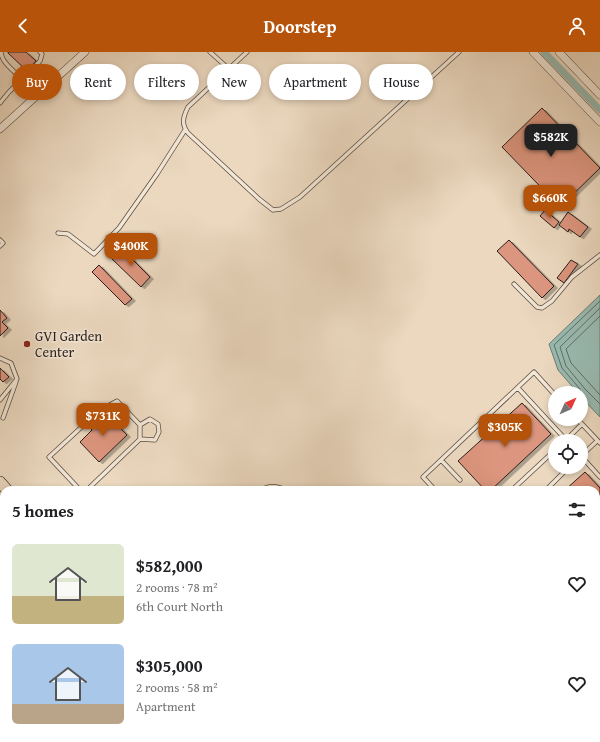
<!DOCTYPE html>
<html lang="en">
<head>
<meta charset="utf-8">
<style>
  :root { --surface:#fff; --page:#f2f2f2; --text:#202124; --muted:#757577; --accent:#b45309 }
  body { margin:0; font-family:"Gentium Book Plus",serif; background:var(--page); color:var(--text); height:100vh; display:flex; flex-direction:column; font-size:15px; white-space:nowrap }
  * { box-sizing:border-box; margin:0 }
  p { font-size:13px; color:var(--muted) }
  .icon { flex:none; width:22px; height:22px; fill:none; stroke:currentColor; stroke-width:2; stroke-linecap:round; stroke-linejoin:round }
  .map { position:relative; flex:1; overflow:hidden }
  .sheet { position:absolute; left:0px; top:434px; width:600px; height:256px; display:flex; flex-direction:column; background:var(--surface); border-radius:12px 12px 0 0; box-shadow:0 2px 6px #0003 }
  .sheet>* { flex:none }
  .hud { position:absolute; left:12px; top:12px; width:576px; height:36px; display:flex; gap:8px }
  .needle { width:26px; rotate:45deg }
  .controls { position:absolute; left:548px; top:334px; display:grid; gap:8px }
  .controls a { display:grid; place-items:center; width:40px; height:40px; border-radius:50%; background:var(--surface); box-shadow:0 2px 6px #0003; font-size:20px }
  .price { position:absolute; translate:-50% -34px; padding:0 9px; border-radius:8px; background:var(--accent); color:#fff; font-size:13px; line-height:26px; filter:drop-shadow(0 1px 2px #0008) }
  .price::after { content:''; position:absolute; left:50%; top:24px; width:12px; height:9px; margin-left:-6px; background:inherit; clip-path:polygon(0 0,100% 0,50% 100%) }
  .price.current { background:#222; color:#fff }
  ul { padding:0; list-style:none }
  li { display:flex; align-items:center; gap:12px; height:100px; padding:0 12px }
  li span { display:grid; place-items:center; flex:none; width:112px; height:80px; border-radius:6px; color:#555 }
  li>.icon { margin-inline-start:auto }
  span .icon { width:48px; height:48px; fill:#fffc; stroke-width:1 }
  li b { font-size:17px }
  h2 { display:flex; justify-content:space-between; align-items:center; height:48px; padding:0 12px; font-size:17px }
  .chip { padding:0 14px; border-radius:18px; background:var(--surface); box-shadow:0 2px 6px #0003; font-size:14px; line-height:36px }
  .chip.current { background:var(--accent); color:#fff }
  header { display:flex; justify-content:space-between; align-items:center; height:52px; padding:0 12px; background:var(--accent); color:#fff; font-size:18px; font-weight:800 }
  .map>svg:first-child { display:block }
  .water { fill:#98bab0; stroke:#6c7c74 }
  .lines { fill:none; stroke-linecap:round; stroke-linejoin:round }
  .shore { stroke:#616c65; stroke-width:1 }
  .canal { stroke:#98bab0; stroke-width:7 }
  .building { fill:#dc957e; stroke:#2a1e1a; filter:url(#shadow) }
  .service-casing { stroke:#5a4c43; stroke-width:5 }
  .minor-casing { stroke:#5a4c43; stroke-width:8 }
  .trunk-casing { stroke:#2a1e1a; stroke-width:12 }
  .service { stroke:#f2e6d5; stroke-width:3.5 }
  .minor { stroke:#f2e6d5; stroke-width:7 }
  .trunk { stroke:#ebd8bf; stroke-width:11 }
  .poi-dot { fill:#8f2418; stroke:#f2e6d5; stroke-width:1.5 }
  .labels { text-anchor:middle; stroke-width:3; stroke-linejoin:round; paint-order:stroke }
  .poi-label { font-size:14px; fill:#2a1e1a; stroke:#f2e6d5; text-anchor:start }
</style>
</head>
<body>
<header><svg class="icon" aria-label="back" viewBox="0 0 24 24"><path d="M15 5l-7 7 7 7"/></svg>Doorstep<svg class="icon" aria-label="person" viewBox="0 0 24 24"><circle cx="12" cy="8" r="4"/><path d="M4 21q1-7 8-7t8 7"/></svg></header>
<div class="map">
<svg width="600" height="690" viewBox="0 0 600 690">
  <defs>
    <filter id="shadow"><feDropShadow dx="3.5" dy="2" stdDeviation="0" flood-color="#0004"/></filter>
  </defs>
  <rect width="100%" height="100%" fill="#ebd8bf"/>
  <filter id="stains"><feTurbulence type="fractalNoise" baseFrequency=".005" numOctaves="4"/><feColorMatrix values="0 0 0 0 .2 0 0 0 0 .09 0 0 0 0 .02 0 0 0 .5 -.17"/></filter>
  <radialGradient id="worn" r=".72"><stop offset=".6" stop-color="#630" stop-opacity="0"/><stop offset="1" stop-color="#630" stop-opacity=".3"/></radialGradient>
  <path class="water" d="M 600,243 L 600,365 L 581,345 L 581,341 L 578,341 L 558,318 L 549,292 Z
    M 0,498 L 4,503 L 4,544 L 0,540 Z
    M 137,686 L 175,686 L 179,690 L 141,690 Z"/>
  <g class="lines">
    <path class="shore" d="M 600,256 L 560,295 L 566,314 L 585,337 L 600,352
      M 600,264 L 566,297 L 571,311 L 600,343
      M 581,341 L 580,337 L 562,316 L 554,293 L 600,249"/>
    <path class="canal" d="M 544,0 L 600,58"/>
  </g>
  <path class="building" d="M 8,0 L 26,0 L 36,9 L 27,19 L 8,1 Z
    M 542,56 L 600,116 L 560,155 L 502,95 Z
    M 545,158 L 559,170 L 554,176 L 540,164 Z
    M 568,160 L 588,175 L 580,185 L 569,177 L 568,180 L 559,173 Z
    M 509,188 L 554,234 L 542,246 L 497,199 Z
    M 121,196 L 150,225 L 141,235 L 111,206 Z
    M 571,208 L 578,212 L 564,231 L 557,226 Z
    M 99,213 L 132,247 L 125,253 L 92,220 Z
    M 0,258 L 7,266 L 2,270 L 8,276 L 0,284 Z
    M 0,316 L 9,325 L 3,330 L 0,327 Z
    M 522,351 L 551,382 L 491,438 L 485,438 L 458,409 Z
    M 104,359 L 127,383 L 99,410 L 80,390 L 92,378 L 88,374 Z
    M 585,420 L 600,436 L 600,463 L 596,467 L 596,438 L 565,438 Z
    M 4,677 L 4,686 L 8,687 L 5,690 L 0,690 L 0,681 Z
    M 531,686 L 558,686 L 561,690 L 526,690 Z"/>
  <g class="lines">
    <defs>
      <path id="service" d="M 1,0 C 1,10 15,20 22,27
        M 210,0 L 229,17
        M 247,0 L 188,55 C 183,65 181,72 188,81 L 259,147 L 273,158 L 281,157 L 300,145 L 459,0
        M 0,51 L 9,40 L 40,9 L 42,2 L 40,0
        M 58,181 L 68,182 L 94,202 L 119,176 L 157,122 L 185,78
        M 0,188 L 3,191 L 0,194
        M 514,232 L 537,255 L 542,256 L 552,249 L 572,225 L 600,203
        M 0,306 L 11,311 L 17,327 L 0,348
        M 518,336 L 567,389
        M 3,366 L 16,330
        M 582,372 L 600,391
        M 140,373 L 150,367 L 158,372 L 159,380 L 155,388 L 140,387
        M 566,388 L 582,372 L 577,367
        M 581,404 L 600,425
        M 581,404 L 597,389
        M 441,408 L 460,428
        M 80,438 L 49,405 L 99,359 L 117,349 L 140,373 L 140,387 L 87,438
        M 262,438 C 270,432 278,434 286,438
        M 435,438 L 423,425 L 534,320 L 555,343
        M 512,438 L 555,398
        M 546,438 L 569,415
        M 596,485 L 600,481
        M 596,517 L 600,513
        M 596,608 L 600,604
        M 596,628 L 600,633
        M 596,649 L 600,653
        M 596,673 L 600,669
        M 297,686 L 301,690
        M 328,686 L 332,690
        M 356,686 L 359,689 L 363,686
        M 409,686 L 413,690
        M 423,686 L 426,690
        M 575,686 L 577,690
        M 382,690 L 386,686 L 390,690
        M 509,690 L 514,686"/>
      <path id="minor" d="M 533,0 L 600,70
        M 559,0 L 600,43
        M 0,77 L 85,0
        M 596,564 L 600,561
        M 596,575 L 600,571
        M 460,690 L 464,686
        M 471,690 L 475,686"/>
      <path id="trunk" d="M 0,430 L 7,438
        M 0,460 L 4,464
        M 209,686 L 213,690
        M 238,686 L 241,690"/>
    </defs>
    <use href="#service" class="service-casing"/>
    <use href="#minor" class="minor-casing"/>
    <use href="#trunk" class="trunk-casing"/>
    <use href="#service" class="service"/>
    <use href="#minor" class="minor"/>
    <use href="#trunk" class="trunk"/>
  </g>
  <circle class="poi-dot" cx="27" cy="292" r="4"/>
  <g class="labels">
    <g class="poi-label">
      <text x="35" y="289">GVI Garden<tspan x="35" dy="16">Center</tspan></text>
    </g>
  </g>
  <rect width="100%" height="100%" filter="url(#stains)"/>
  <rect width="100%" height="100%" fill="url(#worn)"/>
</svg>
<div class="controls">
<a><svg class="needle" viewBox="-14 -14 28 28"><path d="M0-13l5 13h-10z" fill="#e53935"/><path d="M0 13l5-13h-10z" fill="#757577"/></svg></a>
<a><svg class="icon" aria-label="locate" viewBox="0 0 24 24"><circle cx="12" cy="12" r="6"/><path d="M12 2v4M12 18v4M2 12h4M18 12h4"/></svg></a>
</div>
<b class="price current" style="left:551px;top:106px">$582K</b>
<b class="price" style="left:550px;top:167px">$660K</b>
<b class="price" style="left:131px;top:215px">$400K</b>
<b class="price" style="left:103px;top:385px">$731K</b>
<b class="price" style="left:505px;top:396px">$305K</b>
<div class="hud">
<a class="chip current">Buy</a>
<a class="chip">Rent</a>
<a class="chip">Filters</a>
<a class="chip">New</a>
<a class="chip">Apartment</a>
<a class="chip">House</a>
</div>
<section class="sheet">
<h2>5 homes<svg class="icon" aria-label="filters" viewBox="0 0 24 24"><path d="M4 7h16M4 17h16"/><circle cx="9" cy="7" r="2"/><circle cx="15" cy="17" r="2"/></svg></h2>
<ul>
<li><span style="background:linear-gradient(#dfe7d0 65%,#c2b280 0)"><svg class="icon" aria-label="home" viewBox="0 0 24 24"><path d="M3 11l9-7 9 7M6 9v11h12V9"/></svg></span><div><b>$582,000</b><p>2 rooms · 78 m²</p><p>6th Court North</p></div><svg class="icon" aria-label="heart" viewBox="0 0 24 24"><path d="M12 20l-8-8c-3-5 5-10 8-4 3-6 11-1 8 4z"/></svg></li>
<li><span style="background:linear-gradient(#a9c7e8 75%,#b9a48a 0)"><svg class="icon" aria-label="home" viewBox="0 0 24 24"><path d="M3 11l9-7 9 7M6 9v11h12V9"/></svg></span><div><b>$305,000</b><p>2 rooms · 58 m²</p><p>Apartment</p></div><svg class="icon" aria-label="heart" viewBox="0 0 24 24"><path d="M12 20l-8-8c-3-5 5-10 8-4 3-6 11-1 8 4z"/></svg></li>
</ul>
</section>
</div>
</body>
</html>
